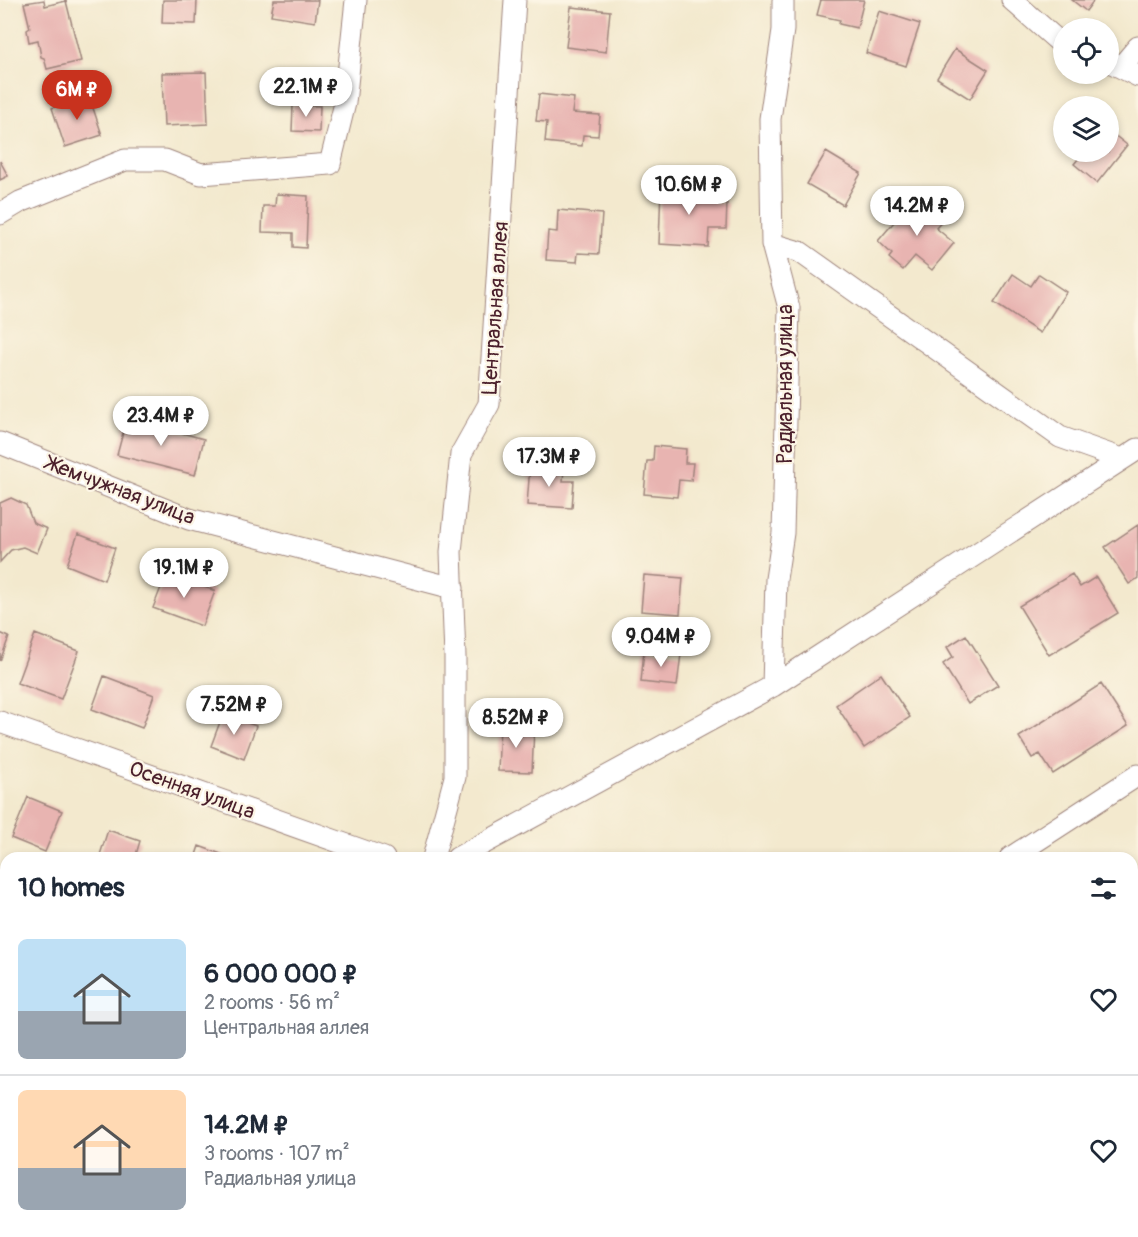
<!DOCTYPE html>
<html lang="en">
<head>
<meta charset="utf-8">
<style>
  :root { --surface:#fff; --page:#f6f6f7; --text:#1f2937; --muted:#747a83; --line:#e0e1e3; --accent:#c8321e }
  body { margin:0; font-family:Pangolin,sans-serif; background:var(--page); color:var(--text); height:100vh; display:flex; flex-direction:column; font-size:22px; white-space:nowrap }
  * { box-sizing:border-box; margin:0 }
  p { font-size:20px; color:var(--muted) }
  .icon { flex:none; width:33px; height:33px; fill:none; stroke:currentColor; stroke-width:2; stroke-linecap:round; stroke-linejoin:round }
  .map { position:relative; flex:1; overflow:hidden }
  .panel { position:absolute; left:0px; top:852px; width:1138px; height:386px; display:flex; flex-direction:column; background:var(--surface); border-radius:18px 18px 0 0; box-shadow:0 3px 9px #0003 }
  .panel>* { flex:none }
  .buttons { position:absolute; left:1053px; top:18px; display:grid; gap:12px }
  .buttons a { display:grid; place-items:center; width:66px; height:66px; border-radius:50%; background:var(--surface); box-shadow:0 3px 9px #0003; font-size:30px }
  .price { position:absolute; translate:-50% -51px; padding:0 14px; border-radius:21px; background:#fff; color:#222; font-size:20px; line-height:39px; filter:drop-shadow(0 2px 3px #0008) }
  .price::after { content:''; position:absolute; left:50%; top:36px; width:18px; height:14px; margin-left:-9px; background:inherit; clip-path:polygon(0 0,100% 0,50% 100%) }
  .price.on { background:var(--accent); color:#fff }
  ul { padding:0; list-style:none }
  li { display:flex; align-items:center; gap:18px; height:150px; padding:0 18px }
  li+li { border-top:2px solid var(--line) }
  li span { display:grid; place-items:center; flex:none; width:168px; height:120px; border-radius:9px; color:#555 }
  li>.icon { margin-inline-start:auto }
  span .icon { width:72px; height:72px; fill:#fffc; stroke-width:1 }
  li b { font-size:26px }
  h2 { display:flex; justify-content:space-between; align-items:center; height:72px; padding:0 18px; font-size:26px }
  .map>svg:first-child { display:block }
  .building { fill:#e8b4b1 }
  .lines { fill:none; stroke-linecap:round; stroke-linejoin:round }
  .minor-casing { stroke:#9e847c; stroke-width:23 }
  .minor { stroke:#fff; stroke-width:21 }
  .labels { text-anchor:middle; stroke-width:4.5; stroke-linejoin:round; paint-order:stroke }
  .street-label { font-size:21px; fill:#4a1f2b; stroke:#fcf5e5 }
</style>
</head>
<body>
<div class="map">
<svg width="1138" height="1237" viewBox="0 0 1138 1237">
  <rect width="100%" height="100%" fill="#fcf5e5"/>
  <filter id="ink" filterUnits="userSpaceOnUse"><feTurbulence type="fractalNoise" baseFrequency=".0167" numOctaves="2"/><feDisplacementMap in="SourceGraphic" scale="12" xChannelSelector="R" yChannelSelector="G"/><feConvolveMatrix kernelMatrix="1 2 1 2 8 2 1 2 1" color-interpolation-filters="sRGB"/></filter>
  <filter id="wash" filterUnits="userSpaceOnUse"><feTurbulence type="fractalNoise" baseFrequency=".008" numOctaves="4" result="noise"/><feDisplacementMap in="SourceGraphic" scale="24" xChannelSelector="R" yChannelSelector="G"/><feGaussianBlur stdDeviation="1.35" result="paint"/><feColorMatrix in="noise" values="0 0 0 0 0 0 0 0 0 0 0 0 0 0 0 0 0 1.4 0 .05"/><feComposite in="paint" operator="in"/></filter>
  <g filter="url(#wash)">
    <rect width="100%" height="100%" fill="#f3e9ce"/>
    <g id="blocks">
      <path class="building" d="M 44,0 L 45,6 L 66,1 L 81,61 L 47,69 L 44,58 L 41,57 L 38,40 L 29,42 L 27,30 L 30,28 L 24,3 Z
        M 163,0 L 197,0 L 196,24 L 162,23 Z
        M 274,0 L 318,0 L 315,22 L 271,15 Z
        M 821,0 L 864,0 L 857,28 L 839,24 L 840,20 L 817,15 Z
        M 1072,0 L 1094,0 L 1086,11 Z
        M 571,7 L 610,11 L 606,52 L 566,47 Z
        M 879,11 L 920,24 L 906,66 L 866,53 Z
        M 955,49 L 988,70 L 970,99 L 937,78 Z
        M 206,72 L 208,124 L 164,126 L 162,73 Z
        M 539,94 L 574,98 L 572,113 L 600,115 L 598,136 L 583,135 L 582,146 L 545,142 L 547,122 L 536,121 Z
        M 89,96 L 102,135 L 65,147 L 52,108 Z
        M 293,105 L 320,106 L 319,132 L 292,131 Z
        M 1108,130 L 1127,145 L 1097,183 L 1074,164 L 1084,152 L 1108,152 Z
        M 826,152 L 861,173 L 843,205 L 807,184 Z
        M 0,161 L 8,176 L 0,180 Z
        M 661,186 L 713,188 L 712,202 L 727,203 L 726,229 L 709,229 L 708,247 L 659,244 Z
        M 276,194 L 308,196 L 306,248 L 293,247 L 293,233 L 262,232 L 263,206 L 275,206 Z
        M 911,202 L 923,212 L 930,204 L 946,217 L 936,228 L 954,243 L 932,270 L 915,256 L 903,270 L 889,258 L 892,254 L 878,241 Z
        M 558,210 L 602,214 L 599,254 L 578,253 L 577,262 L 546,260 L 548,231 L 557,232 Z
        M 1013,274 L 1031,286 L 1039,274 L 1066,292 L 1040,333 L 994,303 Z
        M 127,418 L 204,439 L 195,475 L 117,455 Z
        M 654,446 L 686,449 L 685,463 L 693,463 L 691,481 L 679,480 L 677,497 L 644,494 L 647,461 L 653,461 Z
        M 530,466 L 564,469 L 563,481 L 574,481 L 572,508 L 527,505 Z
        M 11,498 L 26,505 L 33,523 L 47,529 L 37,553 L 23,547 L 11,550 L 0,562 L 0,503 Z
        M 1138,525 L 1138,578 L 1129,584 L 1105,547 Z
        M 78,534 L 115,548 L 104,580 L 67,565 Z
        M 167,572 L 215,591 L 202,626 L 153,608 Z
        M 1072,574 L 1080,587 L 1096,577 L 1118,613 L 1049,655 L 1019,606 Z
        M 644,575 L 683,578 L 680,614 L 641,611 Z
        M 0,633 L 9,637 L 0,661 Z
        M 35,634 L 79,651 L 61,699 L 17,683 Z
        M 966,635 L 998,685 L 968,704 L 943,664 L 953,657 L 947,647 Z
        M 644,650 L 681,654 L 677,686 L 641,682 Z
        M 881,674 L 910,717 L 864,748 L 836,705 Z
        M 104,676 L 154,695 L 142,728 L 92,709 Z
        M 1101,684 L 1128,726 L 1053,774 L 1040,754 L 1032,758 L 1019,737 Z
        M 223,714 L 256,726 L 244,759 L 211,746 Z
        M 500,726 L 534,728 L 532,772 L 498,771 Z
        M 28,797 L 62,811 L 45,852 L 11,838 Z
        M 108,830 L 140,841 L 135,858 L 99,858 Z
        M 199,846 L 232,858 L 195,858 Z
        M 1011,1232 L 1028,1232 L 1026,1237 L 1009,1237 Z"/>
    </g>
  </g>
  <g filter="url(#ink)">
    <use href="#blocks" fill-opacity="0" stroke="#9e847c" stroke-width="1.5"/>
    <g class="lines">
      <defs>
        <path id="minor" d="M 1012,0 L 1057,40 L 1064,43
          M 1108,61 L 1138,76
          M 1121,67 L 1138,47
          M 0,214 L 20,202 L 125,160 L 165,160 L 201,174 L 330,164 L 345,103 L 356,0
          M 772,244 L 800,252 L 1060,437 L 1122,459
          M 0,443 L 189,519 L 453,588
          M 773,686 L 776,579 L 783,533 L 789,308 L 772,244 L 770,119 L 783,30 L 783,0
          M 0,722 L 384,858
          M 433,858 L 455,777 L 455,657 L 451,552 L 461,454 L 489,404 L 515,0
          M 457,858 L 773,686 L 1138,449
          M 1010,858 L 1138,775
          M 1132,994 L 1138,990
          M 0,1038 L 6,1040
          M 494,1232 L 501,1237"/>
      </defs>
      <use href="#minor" class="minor-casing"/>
      <use href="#minor" class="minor"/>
    </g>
  </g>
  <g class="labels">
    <g class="street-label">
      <text transform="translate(495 308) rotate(-86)" y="7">Центральная аллея</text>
      <text transform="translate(785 384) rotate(-90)" y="7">Радиальная улица</text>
      <text transform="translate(121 490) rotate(21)" y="7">Жемчужная улица</text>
      <text transform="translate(192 790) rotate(20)" y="7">Осенняя улица</text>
    </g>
  </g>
</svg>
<div class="buttons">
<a><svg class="icon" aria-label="locate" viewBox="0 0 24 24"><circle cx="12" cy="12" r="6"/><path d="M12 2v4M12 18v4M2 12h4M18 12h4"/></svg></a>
<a><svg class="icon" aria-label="layers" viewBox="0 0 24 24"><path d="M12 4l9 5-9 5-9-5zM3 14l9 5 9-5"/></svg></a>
</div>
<b class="price" style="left:306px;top:118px">22.1M ₽</b>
<b class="price on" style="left:77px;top:121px">6M ₽</b>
<b class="price" style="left:689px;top:216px">10.6M ₽</b>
<b class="price" style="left:917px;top:237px">14.2M ₽</b>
<b class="price" style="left:161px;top:447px">23.4M ₽</b>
<b class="price" style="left:549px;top:488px">17.3M ₽</b>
<b class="price" style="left:184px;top:599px">19.1M ₽</b>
<b class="price" style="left:661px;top:668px">9.04M ₽</b>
<b class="price" style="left:234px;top:736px">7.52M ₽</b>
<b class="price" style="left:516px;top:749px">8.52M ₽</b>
<section class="panel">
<h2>10 homes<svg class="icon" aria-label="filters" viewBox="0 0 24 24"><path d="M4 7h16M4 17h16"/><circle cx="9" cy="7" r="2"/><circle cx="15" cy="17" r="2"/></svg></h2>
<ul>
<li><span style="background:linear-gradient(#bfe0f5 60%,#9aa5b1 0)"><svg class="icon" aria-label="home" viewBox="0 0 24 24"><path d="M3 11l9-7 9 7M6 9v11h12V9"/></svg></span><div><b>6 000 000 ₽</b><p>2 rooms · 56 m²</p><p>Центральная аллея</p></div><svg class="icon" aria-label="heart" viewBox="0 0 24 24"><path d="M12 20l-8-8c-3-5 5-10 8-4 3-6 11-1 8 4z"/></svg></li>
<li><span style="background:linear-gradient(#ffd9b3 65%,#9aa5b1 0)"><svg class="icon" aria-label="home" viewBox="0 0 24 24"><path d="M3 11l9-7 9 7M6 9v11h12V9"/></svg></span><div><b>14.2M ₽</b><p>3 rooms · 107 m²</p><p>Радиальная улица</p></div><svg class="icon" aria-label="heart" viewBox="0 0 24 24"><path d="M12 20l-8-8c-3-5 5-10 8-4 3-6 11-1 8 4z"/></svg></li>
</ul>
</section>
</div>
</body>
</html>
